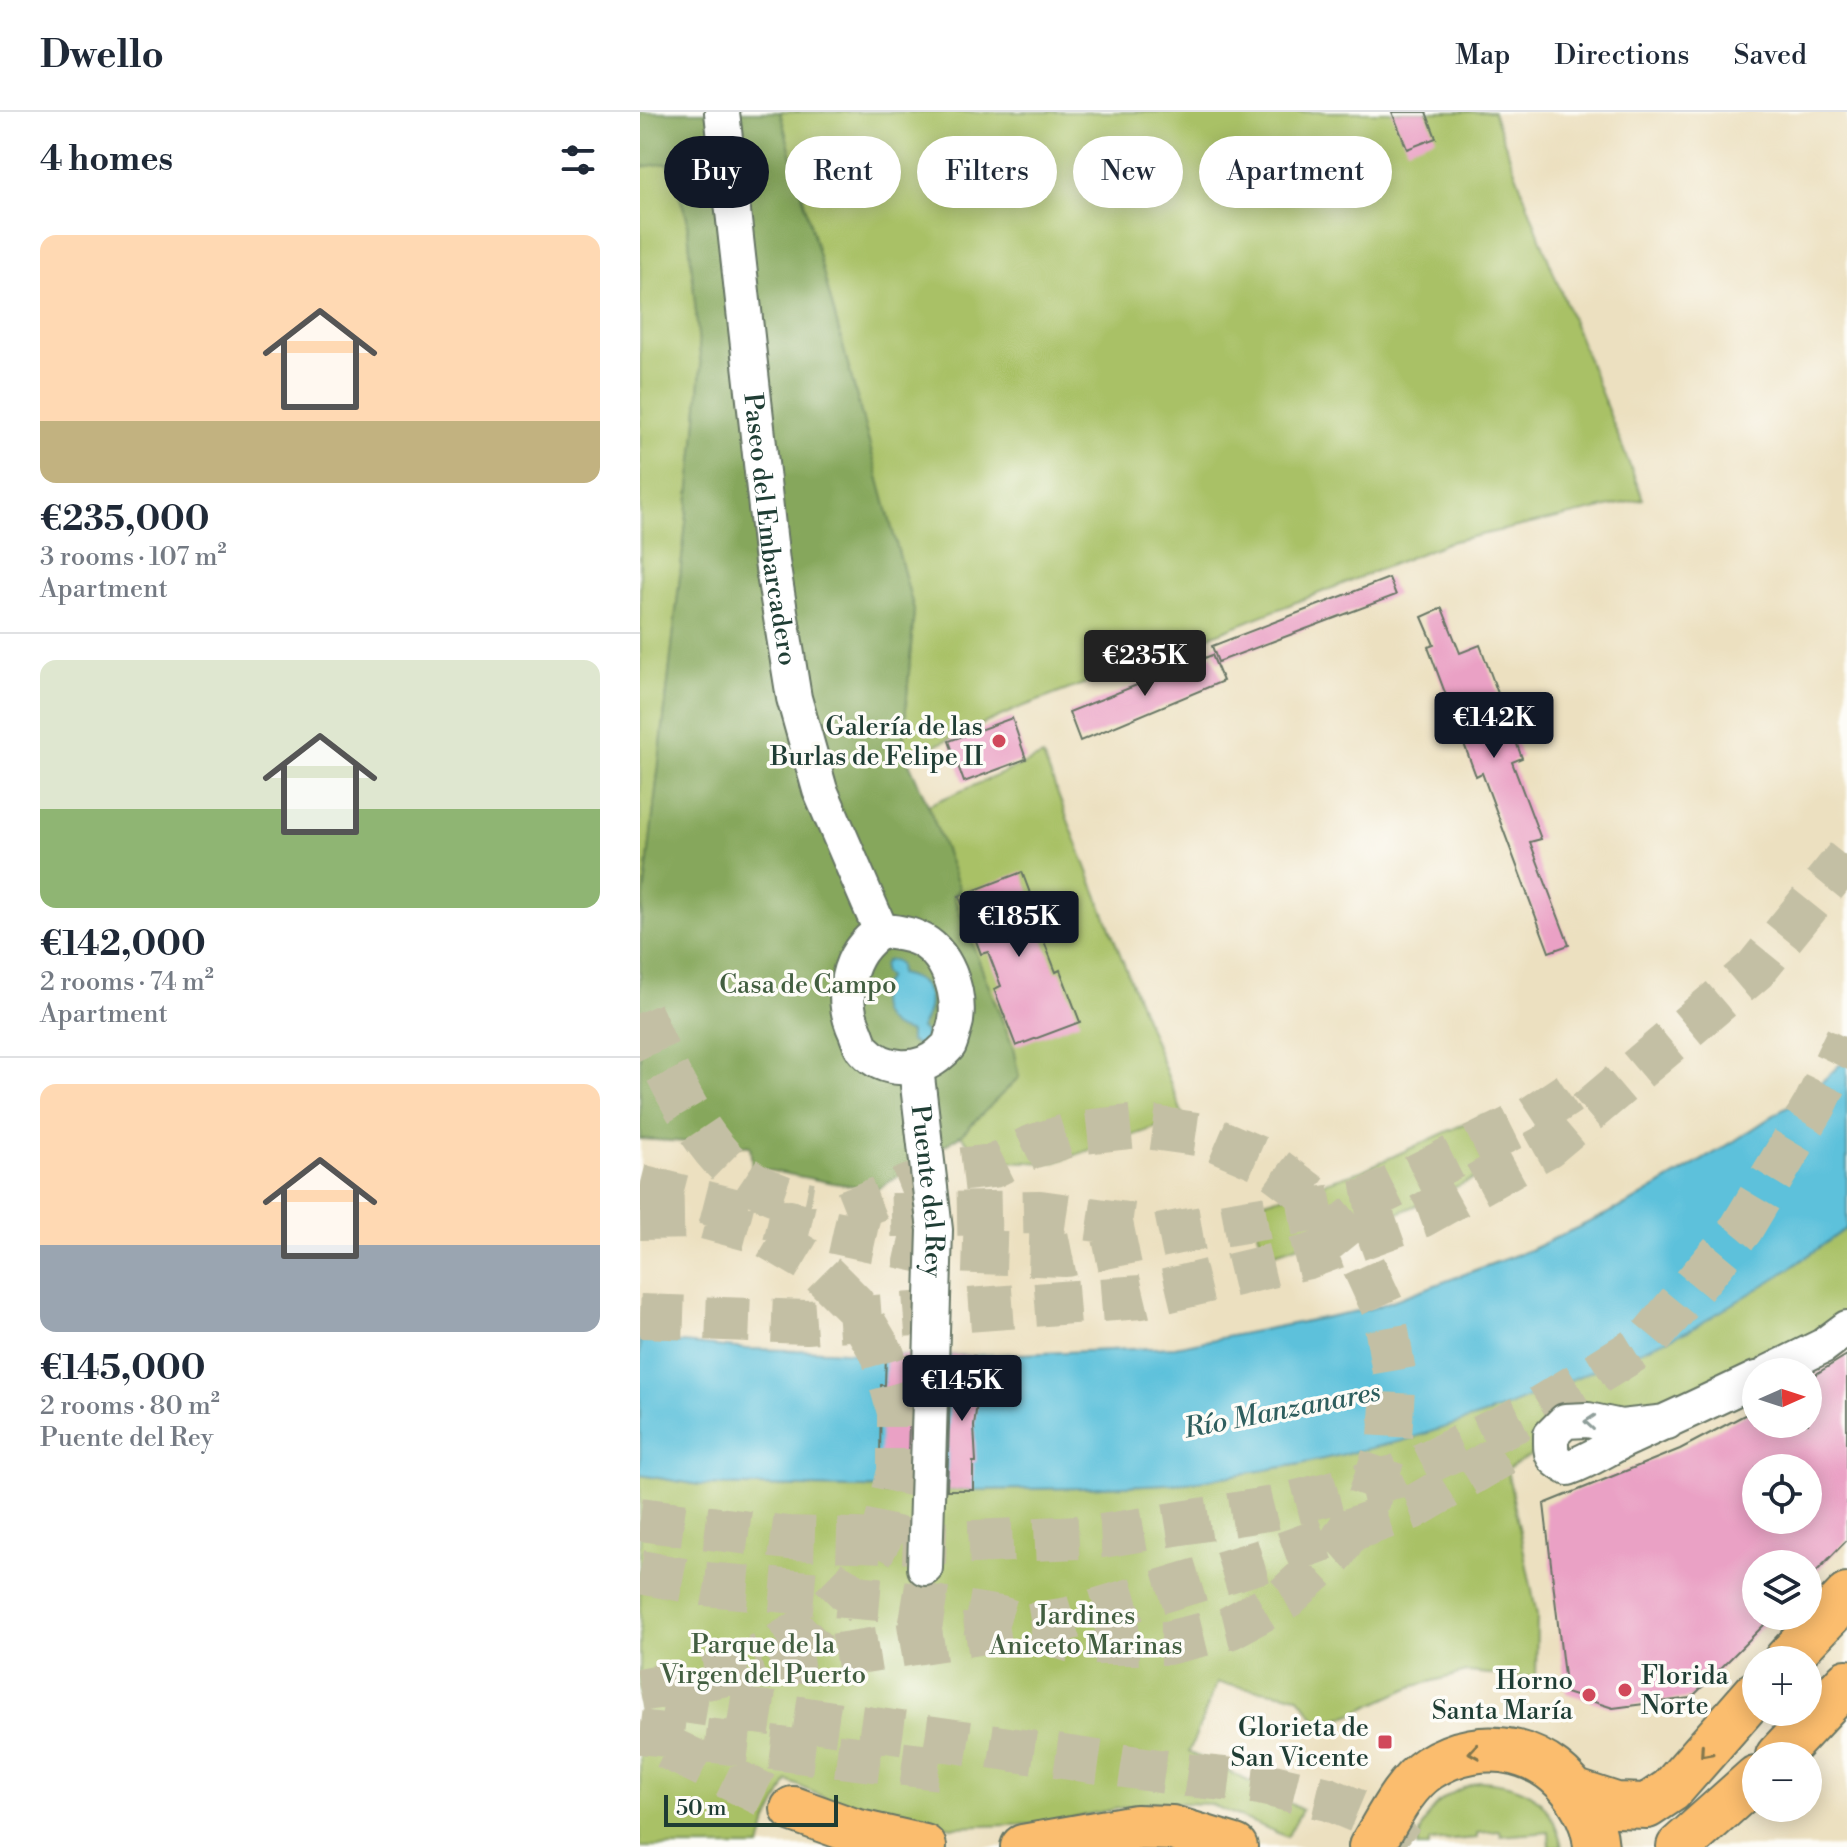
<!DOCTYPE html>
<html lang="en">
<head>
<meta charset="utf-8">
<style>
  :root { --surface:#fff; --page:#f6f6f7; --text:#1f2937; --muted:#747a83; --line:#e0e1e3; --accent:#111827 }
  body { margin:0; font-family:"Libre Bodoni",serif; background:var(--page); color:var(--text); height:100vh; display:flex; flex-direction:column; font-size:30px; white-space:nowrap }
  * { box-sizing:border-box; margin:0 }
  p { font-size:26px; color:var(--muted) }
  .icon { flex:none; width:44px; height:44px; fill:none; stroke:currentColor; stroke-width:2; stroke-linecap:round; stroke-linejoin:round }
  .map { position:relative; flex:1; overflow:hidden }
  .drawer { display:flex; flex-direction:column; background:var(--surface); width:640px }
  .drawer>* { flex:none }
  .banner { position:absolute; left:24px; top:24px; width:760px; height:72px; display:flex; gap:16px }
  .needle { width:52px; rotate:87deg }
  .tools { position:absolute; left:1102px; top:1246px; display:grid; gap:16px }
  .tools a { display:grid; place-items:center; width:80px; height:80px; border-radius:50%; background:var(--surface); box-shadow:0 4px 20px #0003; font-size:40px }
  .scale { position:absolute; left:24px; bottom:20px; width:174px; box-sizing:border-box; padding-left:8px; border:4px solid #1f3d34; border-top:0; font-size:22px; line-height:28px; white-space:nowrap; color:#1f3d34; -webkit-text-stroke:6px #fdfcf7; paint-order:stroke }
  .price { position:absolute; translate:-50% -68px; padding:0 18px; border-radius:8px; background:var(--accent); color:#fff; font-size:26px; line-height:52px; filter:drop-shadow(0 2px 4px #0008) }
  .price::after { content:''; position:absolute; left:50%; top:48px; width:24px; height:18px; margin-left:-12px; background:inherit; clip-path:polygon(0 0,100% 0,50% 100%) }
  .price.on { background:#222; color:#fff }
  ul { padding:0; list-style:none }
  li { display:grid; align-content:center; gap:16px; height:424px; padding:0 40px }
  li+li { border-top:2px solid var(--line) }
  li span { display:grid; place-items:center; height:248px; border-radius:16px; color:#555 }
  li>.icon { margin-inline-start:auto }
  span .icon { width:144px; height:144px; fill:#fffc; stroke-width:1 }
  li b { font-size:34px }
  h2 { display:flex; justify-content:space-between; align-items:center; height:96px; padding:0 40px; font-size:34px }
  .chip { padding:0 28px; border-radius:36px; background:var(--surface); box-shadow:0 4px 20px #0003; font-size:28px; line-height:72px }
  .chip.on { background:var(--accent); color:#fff }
  header { display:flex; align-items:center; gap:48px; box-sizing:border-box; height:112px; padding:0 40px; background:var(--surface); border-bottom:2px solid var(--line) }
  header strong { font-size:38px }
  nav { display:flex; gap:44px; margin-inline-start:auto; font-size:28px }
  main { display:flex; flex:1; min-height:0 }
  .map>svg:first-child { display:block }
  .green { fill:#a9c166; stroke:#647f4d; stroke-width:2 }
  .forest { fill:#86a75b; stroke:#527248; stroke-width:2 }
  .water { fill:#5dc1db; stroke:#3e7f88; stroke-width:2 }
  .building { fill:#eaa1c5; fill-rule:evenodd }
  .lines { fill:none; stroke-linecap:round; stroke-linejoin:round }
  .highway-tunnel { stroke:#c3bfa4; stroke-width:44; stroke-dasharray:44 22; stroke-linecap:butt }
  .minor-casing { stroke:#677665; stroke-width:38 }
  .major-casing { stroke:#677665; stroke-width:48 }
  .highway-casing { stroke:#677665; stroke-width:48 }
  .minor { stroke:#fff; stroke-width:34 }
  .major { stroke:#fbbd6e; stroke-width:44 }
  .highway { stroke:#fbbd6e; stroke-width:44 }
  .oneway { stroke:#8f9e9a }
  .oneway2 { stroke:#82774e }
  .poi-dot { fill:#d1495b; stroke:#fdfcf7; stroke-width:3 }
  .labels { text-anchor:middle; stroke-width:7; stroke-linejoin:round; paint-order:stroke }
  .street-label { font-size:26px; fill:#1f3d34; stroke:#fdfcf7 }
  .poi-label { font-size:26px; fill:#1f3d34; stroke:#fdfcf7; text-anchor:end }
  .park-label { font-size:26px; fill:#425e40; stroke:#fdfcf7 }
  .water-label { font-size:28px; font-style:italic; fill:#2e5e5e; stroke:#fdfcf7 }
</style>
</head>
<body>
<header>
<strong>Dwello</strong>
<nav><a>Map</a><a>Directions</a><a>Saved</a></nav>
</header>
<main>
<section class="drawer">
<h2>4 homes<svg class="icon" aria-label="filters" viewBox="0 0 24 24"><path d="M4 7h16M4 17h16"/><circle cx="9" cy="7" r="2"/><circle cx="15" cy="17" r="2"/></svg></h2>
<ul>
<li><span style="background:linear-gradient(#ffd9b3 75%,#c2b280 0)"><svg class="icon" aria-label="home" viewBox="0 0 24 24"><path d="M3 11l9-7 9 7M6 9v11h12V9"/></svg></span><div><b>€235,000</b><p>3 rooms · 107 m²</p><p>Apartment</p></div></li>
<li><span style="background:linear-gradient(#dfe7d0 60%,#8fb573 0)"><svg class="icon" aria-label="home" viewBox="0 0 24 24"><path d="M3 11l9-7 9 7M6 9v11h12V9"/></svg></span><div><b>€142,000</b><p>2 rooms · 74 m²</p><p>Apartment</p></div></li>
<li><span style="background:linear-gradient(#ffd9b3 65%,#9aa5b1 0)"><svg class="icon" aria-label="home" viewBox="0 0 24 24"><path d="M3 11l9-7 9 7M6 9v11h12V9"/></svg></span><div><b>€145,000</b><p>2 rooms · 80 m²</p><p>Puente del Rey</p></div></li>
</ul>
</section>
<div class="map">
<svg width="1207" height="1735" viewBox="0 0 1207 1735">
  <rect width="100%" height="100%" fill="#fdfcf7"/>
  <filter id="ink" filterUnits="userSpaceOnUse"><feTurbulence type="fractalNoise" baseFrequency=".0125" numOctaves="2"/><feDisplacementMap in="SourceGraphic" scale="16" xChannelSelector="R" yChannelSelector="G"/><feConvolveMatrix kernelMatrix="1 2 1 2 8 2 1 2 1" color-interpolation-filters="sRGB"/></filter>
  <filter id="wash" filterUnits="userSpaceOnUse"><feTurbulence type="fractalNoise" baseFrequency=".006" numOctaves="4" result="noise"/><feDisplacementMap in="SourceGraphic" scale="32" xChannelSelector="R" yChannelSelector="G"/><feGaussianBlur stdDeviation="1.8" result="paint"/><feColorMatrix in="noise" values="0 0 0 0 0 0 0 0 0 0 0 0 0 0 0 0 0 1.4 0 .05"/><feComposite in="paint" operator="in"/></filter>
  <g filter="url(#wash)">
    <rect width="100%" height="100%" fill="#ece0c0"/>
    <path class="green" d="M 140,0 L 853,0 L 907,144 L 1003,387 L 809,430 L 550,532 L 379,596 L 267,646 L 263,635 L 274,498 Z
      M 28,50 L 47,106 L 61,255 L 55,331 L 0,820 L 0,55 Z
      M 403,644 L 544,1006 L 412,1051 L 341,1048 L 321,1023 L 379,965 L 312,789 L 320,778 L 288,693 Z
      M 1207,947 L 1207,1200 L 1143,1241 L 1011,1302 L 958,1296 L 897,1340 L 867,1357 L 897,1503 L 896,1566 L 827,1560 L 771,1575 L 712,1602 L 680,1612 L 658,1584 L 577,1571 L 549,1640 L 618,1674 L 662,1698 L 647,1725 L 570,1692 L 511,1690 L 399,1712 L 313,1715 L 248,1707 L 208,1696 L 148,1669 L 126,1713 L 120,1735 L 0,1735 L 0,1363 L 60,1373 L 333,1378 L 442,1376 L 546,1371 L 661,1352 L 829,1160 L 890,1138 L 988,1092 L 1093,1030 L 1174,977 Z
      M 843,1003 L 866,1052 L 759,1101 L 626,1144 L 609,1094 L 721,1059 Z
      M 841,1669 C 888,1672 911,1688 922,1734 L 910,1735 L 909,1720 L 861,1724 L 860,1719 L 837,1721 L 837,1726 L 789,1730 L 789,1735 L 777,1735 C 784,1695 805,1681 841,1669 Z"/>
    <path class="forest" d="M 0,0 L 140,0 L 274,498 L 263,635 L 265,642 L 288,693 L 320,778 L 313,783 L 373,936 L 379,965 L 321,1023 L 238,1077 L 193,1071 L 112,1055 L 110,1034 L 0,1027 L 0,820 L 55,331 L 61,255 L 47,105 L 28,51 L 0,55 Z"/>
    <path class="water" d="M 253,848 C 260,851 260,855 259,862 C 291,868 296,889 280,916 L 285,920 L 286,927 L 279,933 L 270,930 L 270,920 C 239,915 231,890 248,865 L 243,861 L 243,854 L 246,849 Z
      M 1207,946 L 1207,1116 L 1142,1162 L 1050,1218 L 856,1299 L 762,1329 L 661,1352 L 546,1371 L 442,1376 L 333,1378 L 60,1373 L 0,1363 L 0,1227 L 106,1237 L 189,1239 L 246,1243 L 335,1244 L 535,1235 L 733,1196 L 890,1138 L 988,1092 L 1093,1030 L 1174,977 Z"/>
    <g id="blocks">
      <path class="building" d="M 752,0 L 786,0 L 796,26 L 767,37 Z
        M 749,466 L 756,483 L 578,550 L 572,534 Z
        M 802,496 L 820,541 L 840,533 L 882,646 L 872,650 L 901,727 L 890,730 L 929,833 L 909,840 L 842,661 L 836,664 L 788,535 L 794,533 L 782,505 Z
        M 572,543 L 583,569 L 440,629 L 429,600 Z
        M 372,606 L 386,647 L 324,670 L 309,629 Z
        M 382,760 L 402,813 L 398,814 L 416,860 L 420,858 L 440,910 L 376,934 L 354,877 L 361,874 L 348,840 L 341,842 L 319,784 Z
        M 246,1243 L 271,1243 L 267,1378 L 243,1377 L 243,1350 L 240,1350 L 241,1273 L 245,1273 Z
        M 311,1243 L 335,1244 L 334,1276 L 339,1276 L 334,1314 L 336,1350 L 333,1350 L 333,1378 L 307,1378 Z
        M 1207,1243 L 1207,1428 L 1168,1468 L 1168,1452 L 1116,1452 L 1116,1504 L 1133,1504 L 1051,1586 L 973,1596 L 926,1581 L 904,1392 L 1040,1337 L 1116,1297 L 1116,1312 L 1168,1312 L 1168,1267 ZM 1116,1356 L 1168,1356 L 1168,1408 L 1116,1408 Z"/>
    </g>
  </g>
  <g filter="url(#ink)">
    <use href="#blocks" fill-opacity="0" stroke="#677665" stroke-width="2"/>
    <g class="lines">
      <path class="highway-tunnel" d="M 0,900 C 22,950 57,1033 102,1064 C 122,1078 147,1088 171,1092
        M 0,1074 L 98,1099 L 278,1138 L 426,1143 L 539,1120 L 725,1089 L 890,1007 L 947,969
        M 251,1103 L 400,1100 L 509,1115
        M 0,1106 L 63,1105 L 120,1120 L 171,1150 L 213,1192 L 243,1243 L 259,1300 L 259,1359 L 245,1417 L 216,1469 L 175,1511 L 124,1542 L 114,1545
        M 0,1204 L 167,1210 L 501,1185 L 668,1145 L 781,1104 L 907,1034 L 1116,857 L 1207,745
        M 0,1407 L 148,1426 L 311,1431 L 462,1424 L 633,1396 L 758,1364 L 888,1303 L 1006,1231 L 1101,1117 L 1175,993 L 1207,926
        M 0,1460 L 65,1472 L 250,1488 L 360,1506 L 439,1531 L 527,1531 L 589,1516 L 646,1485 L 694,1441 L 729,1386 L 750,1325 L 754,1260 L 743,1196 L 716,1137 L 675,1087 L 623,1048 L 564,1023 L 499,1014 L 435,1021 L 391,1035 L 353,1054 L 308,1059 L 205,1100
        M 0,1578 L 147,1551 L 428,1507 L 625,1448 L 772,1396 L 864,1342
        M 24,1586 L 402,1642 L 547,1663 L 620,1671 L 688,1687 L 729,1704 L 765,1735
        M 0,1620 L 299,1656
        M 26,1635 L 153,1697"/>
      <defs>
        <g id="minor">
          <path id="s1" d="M 82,0 L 132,450 L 154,586 L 180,678 L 241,819"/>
          <path d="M 241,819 C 253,820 266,821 277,826 C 307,839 320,879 316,909 C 314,916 312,926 309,933 C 308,935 303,939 301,941 C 280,961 244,960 224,938 C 220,934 218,926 216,921 C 199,885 206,842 241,819 Z"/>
          <path id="s2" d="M 276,956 L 295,1118 L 285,1456"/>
          <path d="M 1130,1260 L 1183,1234 L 1207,1216"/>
          <path d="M 1027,1310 L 981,1315 L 948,1308 L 925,1309 L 911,1323 C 911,1343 910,1346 928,1356 C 948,1349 966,1337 985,1328 C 1029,1308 1072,1288 1116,1267"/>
        </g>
        <path id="major" d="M 1146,1548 L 1207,1484
          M 1138,1644 L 1207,1570
          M 936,1680 L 976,1693 L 1007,1694 L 1031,1678 L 1116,1581
          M 731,1735 C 747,1709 763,1673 789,1656 C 844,1621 912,1637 943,1694 C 950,1706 955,1721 956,1735
          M 1039,1735 L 1116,1666"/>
        <path id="highway" d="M 153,1697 L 214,1719 L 284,1735
          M 383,1735 L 496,1715 L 532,1716 L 595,1735"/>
      </defs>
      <use href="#minor" class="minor-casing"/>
      <use href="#major" class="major-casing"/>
      <use href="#highway" class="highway-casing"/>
      <use href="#minor" class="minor"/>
      <use href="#major" class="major"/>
      <use href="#highway" class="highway"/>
    </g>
    <defs><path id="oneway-chevron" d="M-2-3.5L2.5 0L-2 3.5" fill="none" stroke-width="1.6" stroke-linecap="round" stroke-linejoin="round" transform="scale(2)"/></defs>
    <use class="oneway" href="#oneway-chevron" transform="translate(950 1310) rotate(-175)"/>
    <g class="oneway2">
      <use href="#oneway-chevron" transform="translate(834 1640) rotate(171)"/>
      <use href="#oneway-chevron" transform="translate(1065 1640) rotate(131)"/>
    </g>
  </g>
  <g class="poi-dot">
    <circle cx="359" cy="629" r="8"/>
    <circle cx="985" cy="1578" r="8"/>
    <circle cx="949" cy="1583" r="8"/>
    <rect x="737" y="1622" width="16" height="16" rx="4"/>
  </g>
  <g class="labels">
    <g class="street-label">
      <text dy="9" stroke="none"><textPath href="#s1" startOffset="420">Paseo del Embarcadero</textPath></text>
      <text dy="9" stroke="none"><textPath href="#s2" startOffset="124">Puente del Rey</textPath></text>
    </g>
    <g class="poi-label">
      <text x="343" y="623">Galería de las<tspan x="343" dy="30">Burlas de Felipe II</tspan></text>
      <text x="1001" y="1572" text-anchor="start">Florida<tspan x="1001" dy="30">Norte</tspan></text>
      <text x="933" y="1577">Horno<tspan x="933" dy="30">Santa María</tspan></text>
      <text x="729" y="1624">Glorieta de<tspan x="729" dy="30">San Vicente</tspan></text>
    </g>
    <g class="park-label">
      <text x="168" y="881">Casa de Campo</text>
      <text x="446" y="1512">Jardines<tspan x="446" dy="30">Aniceto Marinas</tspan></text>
      <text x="123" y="1541">Parque de la<tspan x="123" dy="30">Virgen del Puerto</tspan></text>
    </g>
    <g class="water-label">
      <text transform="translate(642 1297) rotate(-11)" y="10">Río Manzanares</text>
    </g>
  </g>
</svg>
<div class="tools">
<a><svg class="needle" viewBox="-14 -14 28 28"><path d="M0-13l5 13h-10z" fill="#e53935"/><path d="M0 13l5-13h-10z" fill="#747a83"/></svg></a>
<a><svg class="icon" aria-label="locate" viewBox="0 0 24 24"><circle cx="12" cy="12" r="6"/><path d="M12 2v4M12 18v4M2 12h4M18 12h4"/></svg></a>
<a><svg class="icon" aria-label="layers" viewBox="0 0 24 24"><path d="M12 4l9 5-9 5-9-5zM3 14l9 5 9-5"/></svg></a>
<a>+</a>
<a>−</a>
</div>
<div class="scale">50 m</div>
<b class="price on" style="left:505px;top:586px">€235K</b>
<b class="price" style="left:854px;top:648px">€142K</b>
<b class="price" style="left:379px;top:847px">€185K</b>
<b class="price" style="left:322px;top:1311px">€145K</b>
<div class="banner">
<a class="chip on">Buy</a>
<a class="chip">Rent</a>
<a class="chip">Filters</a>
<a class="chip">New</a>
<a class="chip">Apartment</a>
</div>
</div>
</main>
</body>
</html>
